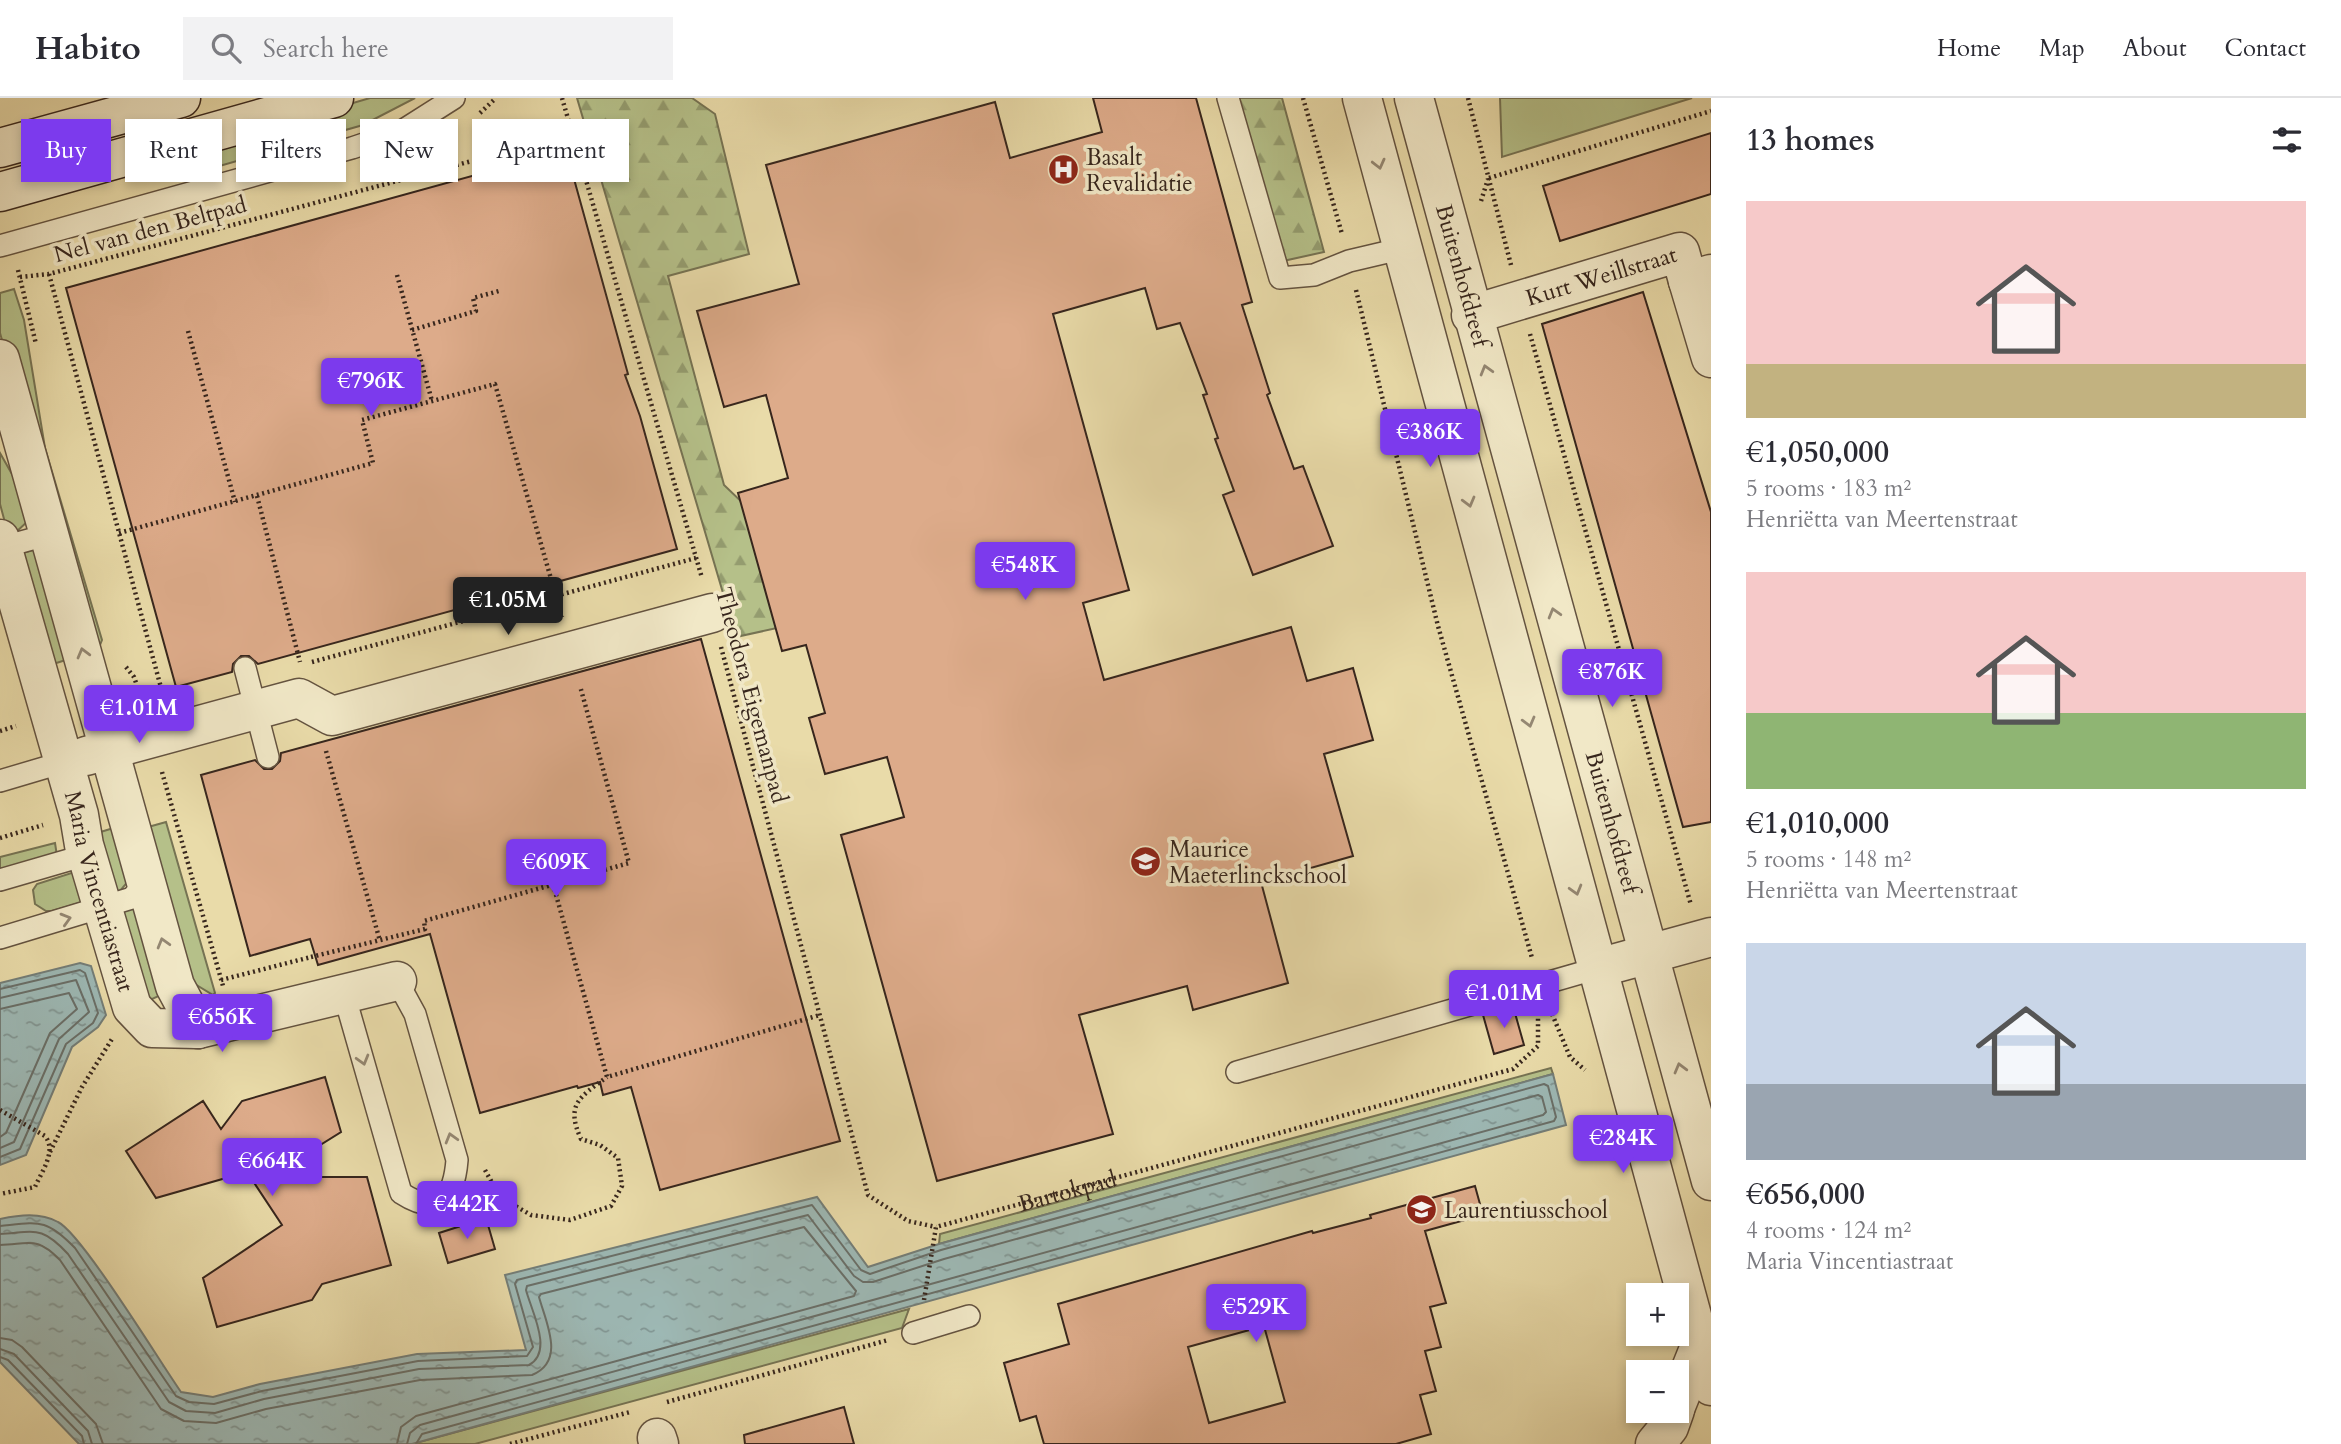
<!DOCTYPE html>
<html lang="en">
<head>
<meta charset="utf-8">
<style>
  :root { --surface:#fff; --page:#f2f2f3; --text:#2b2b33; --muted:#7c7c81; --line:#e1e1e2; --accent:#7c3aed }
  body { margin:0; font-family:Cardo,serif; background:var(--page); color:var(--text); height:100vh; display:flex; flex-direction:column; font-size:26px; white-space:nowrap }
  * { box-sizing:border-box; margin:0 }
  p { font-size:23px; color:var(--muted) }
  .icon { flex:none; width:38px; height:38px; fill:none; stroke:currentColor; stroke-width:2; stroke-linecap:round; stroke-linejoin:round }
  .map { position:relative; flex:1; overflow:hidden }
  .drawer { display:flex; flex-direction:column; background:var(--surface); width:630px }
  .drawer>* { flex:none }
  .guide { position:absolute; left:21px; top:21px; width:665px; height:63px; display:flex; gap:14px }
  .fabs { position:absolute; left:1626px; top:1185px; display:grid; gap:14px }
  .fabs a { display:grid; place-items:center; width:63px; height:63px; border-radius:0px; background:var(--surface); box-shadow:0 4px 10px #0003; font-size:35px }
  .price { position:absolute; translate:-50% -60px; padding:0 16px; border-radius:7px; background:var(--accent); color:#fff; font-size:23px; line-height:46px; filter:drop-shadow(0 2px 4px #0008) }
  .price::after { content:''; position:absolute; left:50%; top:42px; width:21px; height:16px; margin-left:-10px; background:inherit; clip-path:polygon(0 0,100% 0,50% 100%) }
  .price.selected { background:#222; color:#fff }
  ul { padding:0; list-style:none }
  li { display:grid; align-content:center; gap:14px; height:371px; padding:0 35px }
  li span { display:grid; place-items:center; height:217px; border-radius:0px; color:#555 }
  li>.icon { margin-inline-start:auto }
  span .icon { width:126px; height:126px; fill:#fffc; stroke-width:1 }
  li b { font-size:30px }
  h2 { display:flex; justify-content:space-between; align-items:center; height:84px; padding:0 35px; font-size:30px }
  .tag { padding:0 24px; border-radius:0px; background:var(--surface); box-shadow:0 4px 10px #0003; font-size:24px; line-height:63px }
  .tag.selected { background:var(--accent); color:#fff }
  header { display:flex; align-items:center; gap:42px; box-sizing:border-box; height:98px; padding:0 35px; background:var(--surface); border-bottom:2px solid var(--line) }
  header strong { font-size:33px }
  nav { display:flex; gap:38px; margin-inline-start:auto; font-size:24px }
  .search { width:490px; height:63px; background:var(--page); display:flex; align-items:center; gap:18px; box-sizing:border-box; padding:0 24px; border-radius:0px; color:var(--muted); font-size:26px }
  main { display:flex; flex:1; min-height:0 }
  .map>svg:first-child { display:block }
  .grass { fill:#b5c089; stroke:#767353; stroke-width:2 }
  .forest { fill:url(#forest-firs); stroke:#767353; stroke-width:2 }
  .water { fill:url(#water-ripples); stroke:#747e78; stroke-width:2 }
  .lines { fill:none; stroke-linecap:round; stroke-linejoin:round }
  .shore { stroke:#6a6f68; stroke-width:2 }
  .building { fill:#ddab8a; stroke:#37261d; stroke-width:2; fill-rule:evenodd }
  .service-casing { stroke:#645340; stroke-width:24 }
  .minor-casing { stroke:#645340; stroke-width:41 }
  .tertiary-casing { stroke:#645340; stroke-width:41 }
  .secondary-casing { stroke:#37261d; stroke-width:41 }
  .path { stroke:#37261d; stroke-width:4.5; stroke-dasharray:2 3.5; stroke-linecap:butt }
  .service { stroke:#f1e8c7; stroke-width:21 }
  .minor { stroke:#f1e8c7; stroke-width:38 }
  .tertiary { stroke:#f1e8c7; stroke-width:38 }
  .secondary { stroke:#f1e8c7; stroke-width:38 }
  .oneway { stroke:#948772 }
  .labels { text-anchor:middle; stroke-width:7; stroke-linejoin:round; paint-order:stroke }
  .poi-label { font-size:23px; fill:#37261d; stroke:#f1e8c7; text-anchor:start }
  .street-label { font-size:23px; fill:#37261d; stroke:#f1e8c7 }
</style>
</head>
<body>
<header>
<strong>Habito</strong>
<div class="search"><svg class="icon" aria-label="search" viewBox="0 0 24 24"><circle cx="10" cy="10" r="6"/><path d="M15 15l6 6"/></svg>Search here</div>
<nav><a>Home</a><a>Map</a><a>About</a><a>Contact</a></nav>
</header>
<main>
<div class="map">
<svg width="1711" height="1346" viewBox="0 0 1711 1346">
  <defs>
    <pattern id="forest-firs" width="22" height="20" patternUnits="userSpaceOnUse" patternTransform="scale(1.75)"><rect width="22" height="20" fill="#b5c089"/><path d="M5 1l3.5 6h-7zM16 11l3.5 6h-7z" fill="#949c6f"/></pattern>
    <pattern id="water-ripples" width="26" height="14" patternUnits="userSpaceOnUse" patternTransform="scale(1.75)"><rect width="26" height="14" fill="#9db8b4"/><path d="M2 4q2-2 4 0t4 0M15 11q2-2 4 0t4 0" fill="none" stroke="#819592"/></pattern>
  </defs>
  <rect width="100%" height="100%" fill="#e9dba9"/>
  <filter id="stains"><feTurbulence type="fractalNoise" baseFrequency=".00286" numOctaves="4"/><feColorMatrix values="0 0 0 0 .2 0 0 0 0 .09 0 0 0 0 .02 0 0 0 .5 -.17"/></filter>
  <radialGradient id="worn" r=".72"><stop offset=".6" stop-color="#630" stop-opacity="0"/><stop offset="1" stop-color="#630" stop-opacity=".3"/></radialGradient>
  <path class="grass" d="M 370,0 L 415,0 L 363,27 L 216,69 L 210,47 Z
    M 1500,0 L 1692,0 L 1502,59 Z
    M 14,191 L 24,222 L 45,350 L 102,542 L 98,552 L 90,554 L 0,235 L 0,195 Z
    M 0,355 L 17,385 L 28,423 L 15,435 L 7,432 L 0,406 Z
    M 40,450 L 72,560 L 47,568 L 15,457 Z
    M 166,724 L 215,895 L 213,897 L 190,883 L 141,731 Z
    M 120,728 L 130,781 L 120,793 L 114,795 L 94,736 Z
    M 55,745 L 57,758 L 0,774 L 0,759 Z
    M 84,771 L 93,801 L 52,813 L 46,813 L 35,806 L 33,792 L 37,786 Z
    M 142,808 L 161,897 L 150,902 L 117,815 Z
    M 1551,970 L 1553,976 L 939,1146 L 940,1136 Z
    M 909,1211 L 902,1230 L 475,1346 L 412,1346 Z"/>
  <path class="forest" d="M 577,0 L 692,0 L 715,16 L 749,156 L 668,178 L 724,387 L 747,409 L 777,530 L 736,539 Z
    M 1234,0 L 1282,0 L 1324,154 L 1283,163 Z"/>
  <path class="water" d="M 80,865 L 91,868 L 106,917 L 98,929 L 72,949 L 26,1057 L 0,1067 L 0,885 Z
    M 1553,976 L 1566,1027 L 412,1346 L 79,1346 L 0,1264 L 0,1121 C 19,1117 40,1114 58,1124 C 82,1136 160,1264 181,1294 L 213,1299 L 260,1286 L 417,1256 L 526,1252 L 505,1177 L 817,1099 L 868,1169 L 939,1146 Z"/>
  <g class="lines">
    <path class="shore" d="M 0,891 L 80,872 L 85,875 L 98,915 L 93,925 L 66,946 L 20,1051 L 0,1059
      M 0,900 L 76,882 L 89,914 L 59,941 L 14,1044 L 0,1050
      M 0,911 L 69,895 L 77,911 L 50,935 L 6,1035 L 0,1039
      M 0,1128 C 39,1124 46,1120 75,1150 L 176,1298 L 189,1304 L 214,1306 L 262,1293 L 418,1263 L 527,1258 L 533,1249 L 515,1186 L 517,1182 L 812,1107 L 861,1172 L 870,1176 L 941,1152 L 1544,986 L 1548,988 L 1556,1019 L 1554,1023 L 422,1336 L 416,1346
      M 0,1136 C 35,1134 41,1127 68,1156 L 169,1304 L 186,1313 L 215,1315 L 264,1301 L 419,1271 L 529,1267 C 554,1254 531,1212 526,1192 L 527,1188 L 808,1117 L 854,1178 L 863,1184 L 873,1184 L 944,1161 L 1538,997 L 1542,999 L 1546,1014 L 1543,1017 L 420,1327 L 410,1335 L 407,1346
      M 0,1147 C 30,1146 37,1138 60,1162 L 161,1311 L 184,1323 L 216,1325 L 266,1311 L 420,1282 L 532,1277 C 566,1263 546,1225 539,1199 L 541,1196 L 804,1129 L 856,1193 L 854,1198 L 416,1318 L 401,1329 L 397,1346
      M 0,1240 L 12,1242 L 22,1249 L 96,1326 L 103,1346
      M 0,1251 L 14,1256 L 88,1333 L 92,1346
      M 0,1259 L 8,1262 L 82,1338 L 84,1346"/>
  </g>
  <path class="building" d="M 1093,0 L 1196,0 L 1252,204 L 1242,207 L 1270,295 L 1267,297 L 1294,371 L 1303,368 L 1333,448 L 1253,477 L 1223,397 L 1234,393 L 1215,341 L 1218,340 L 1203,297 L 1207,296 L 1180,225 L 1157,231 L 1145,190 L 1053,216 L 1129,492 L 1083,505 L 1104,582 L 1291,529 L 1307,583 L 1353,570 L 1373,642 L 1324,656 L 1353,758 L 1261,784 L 1288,885 L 1193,912 L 1187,888 L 1079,917 L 1113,1036 L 937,1083 L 841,737 L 904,719 L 887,659 L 825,676 L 809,620 L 825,615 L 806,547 L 782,553 L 738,395 L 788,380 L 766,297 L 724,309 L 697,213 L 799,186 L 766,67 L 995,4 L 1010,60 L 1102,34 Z
    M 1711,35 L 1711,96 L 1560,143 L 1543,88 Z
    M 566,52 L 628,276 L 625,277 L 640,318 L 677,451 L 258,566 L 249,558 L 241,558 L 233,566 L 232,574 L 176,589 L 66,190 Z
    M 1643,194 L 1711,414 L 1711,724 L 1683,729 L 1542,226 Z
    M 701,541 L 840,1043 L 660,1092 L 631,989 L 603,997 L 600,984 L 578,990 L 577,988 L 480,1015 L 430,836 L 318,867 L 310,841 L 250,858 L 201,677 L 255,662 L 264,671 L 272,671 L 280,663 L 281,655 Z
    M 1513,908 L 1524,947 L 1494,956 L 1483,917 Z
    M 325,979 L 341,1034 L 269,1079 L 367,1079 L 391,1167 L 322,1186 L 312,1202 L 217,1229 L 203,1180 L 282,1127 L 247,1074 L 156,1100 L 126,1053 L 203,1003 L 221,1031 L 242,1003 Z
    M 1475,1088 L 1483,1117 L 1425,1133 L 1446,1205 L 1430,1209 L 1441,1249 L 1425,1253 L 1436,1293 L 1420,1297 L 1431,1336 L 1396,1346 L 1044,1346 L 1036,1318 L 1020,1323 L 1004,1265 L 1069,1246 L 1058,1206 L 1312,1133 L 1313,1135 L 1371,1120 L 1370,1117 ZM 1264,1228 L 1285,1304 L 1209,1325 L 1188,1249 Z
    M 486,1120 L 495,1151 L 448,1165 L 439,1135 Z
    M 844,1309 L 854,1346 L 745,1346 L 744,1337 Z"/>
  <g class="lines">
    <defs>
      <path id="service" d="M 1228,0 L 1280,180 L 1314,177 L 1349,163 L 1400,151
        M 0,148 L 352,50 L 402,33 L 454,0
        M 0,450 L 50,436
        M 245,570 L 268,659
        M 0,683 L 64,664
        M 0,782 L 72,761 L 84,747
        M 0,840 L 132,800 L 146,784
        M 344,896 L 401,1095 C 438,1119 454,1101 457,1062 L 415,916 L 397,883
        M 1237,974 L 1598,870
        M 913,1235 L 969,1218"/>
      <g id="minor">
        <path d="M 1688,183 L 1711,260"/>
        <path id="s2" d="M 1471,217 L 1680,154 L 1688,183 L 1711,176"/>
        <path d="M 0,261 L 175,888 L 198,931"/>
        <path id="s3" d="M 0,441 L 79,717 L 84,747 L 132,909 L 152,930 L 198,931 L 397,883"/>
        <path d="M 86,658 L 299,600 L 332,618 L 712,515"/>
        <path d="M 1598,870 L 1711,839"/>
        <path d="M 1676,1308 L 1700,1248"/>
        <path d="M 657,1340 L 659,1346"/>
        <path d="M 1655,1346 L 1669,1329 L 1675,1312"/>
      </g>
      <g id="tertiary">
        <path d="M 1362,0 L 1711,1288"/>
        <path id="s4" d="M 1414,0 L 1711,1083"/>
      </g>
      <path id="secondary" d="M 0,50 L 181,0
        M 0,94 L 334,0"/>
    </defs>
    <use href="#service" class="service-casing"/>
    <use href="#minor" class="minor-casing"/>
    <use href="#tertiary" class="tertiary-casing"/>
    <use href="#secondary" class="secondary-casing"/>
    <g class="path">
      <path d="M 562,0 L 702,480"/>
      <path d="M 1303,0 L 1342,136"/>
      <path d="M 1468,0 L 1511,167"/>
      <path d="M 480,15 L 496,0"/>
      <path d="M 426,52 L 431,74"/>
      <path d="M 1489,80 L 1711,13"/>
      <path d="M 1481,103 L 1488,81"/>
      <path d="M 18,172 L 36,246"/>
      <path d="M 49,176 L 163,597"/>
      <path d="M 397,177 L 432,303"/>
      <path d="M 20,179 L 49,176 L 573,36"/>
      <path d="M 1356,192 L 1438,528 L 1532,860"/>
      <path d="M 412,232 L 476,213 L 473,200 L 499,193"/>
      <path d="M 188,233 L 235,404"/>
      <path d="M 1530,236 L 1691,807"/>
      <path d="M 257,398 L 300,564"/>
      <path d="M 119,435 L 373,365 L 362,322 L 495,286 L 562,519"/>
      <path d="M 721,549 L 868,1097 L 908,1123 L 936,1129"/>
      <path d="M 312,564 L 696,460"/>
      <path d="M 126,569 L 134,579 L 143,605"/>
      <path d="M 0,633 L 16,628"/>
      <path d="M 326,653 L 380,843"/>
      <path d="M 162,674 L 223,888"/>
      <path d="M 0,740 L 43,727"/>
      <path d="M 553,786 L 607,979 L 820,917"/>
      <path d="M 311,859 L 425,831 L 424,823 L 629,765 L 580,588"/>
      <path d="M 221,882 L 311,859"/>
      <path d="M 1550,911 L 1570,959 L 1585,972"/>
      <path d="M 0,1012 L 45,1038 C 57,1053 42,1073 35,1089 L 0,1096"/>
      <path d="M 50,1054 L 82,989 L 112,941"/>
      <path d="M 485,1072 L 500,1099 L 531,1117 L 570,1122 L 611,1108 L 622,1088 L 618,1060 L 600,1047 L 581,1041 C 565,1006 580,999 607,979"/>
      <path id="s1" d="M 924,1202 L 936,1129 L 1513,971 L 1538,948 L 1538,915"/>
      <path d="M 667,1304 L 888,1242"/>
      <path d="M 510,1346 L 630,1314"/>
    </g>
    <use href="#service" class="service"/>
    <use href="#minor" class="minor"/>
    <use href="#tertiary" class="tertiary"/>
    <use href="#secondary" class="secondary"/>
  </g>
  <defs><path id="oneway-chevron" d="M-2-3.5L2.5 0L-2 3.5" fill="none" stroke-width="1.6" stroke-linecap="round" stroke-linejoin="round" transform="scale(1.75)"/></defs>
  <g class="oneway">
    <use href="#oneway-chevron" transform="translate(1379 66) rotate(76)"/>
    <use href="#oneway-chevron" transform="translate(1486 272) rotate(-106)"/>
    <use href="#oneway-chevron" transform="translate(1469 404) rotate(75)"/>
    <use href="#oneway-chevron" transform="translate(1554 515) rotate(-106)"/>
    <use href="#oneway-chevron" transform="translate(83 555) rotate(-105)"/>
    <use href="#oneway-chevron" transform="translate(1529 624) rotate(75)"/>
    <use href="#oneway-chevron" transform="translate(1576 792) rotate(74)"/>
    <use href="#oneway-chevron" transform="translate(66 821) rotate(-16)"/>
    <use href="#oneway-chevron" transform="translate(163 845) rotate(-106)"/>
    <use href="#oneway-chevron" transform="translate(363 962) rotate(74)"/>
    <use href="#oneway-chevron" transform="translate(1680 970) rotate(-105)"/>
    <use href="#oneway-chevron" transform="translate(451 1040) rotate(-106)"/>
  </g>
  <defs>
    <symbol id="hospital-disc" viewBox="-11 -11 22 22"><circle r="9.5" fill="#8f2418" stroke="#f1e8c7"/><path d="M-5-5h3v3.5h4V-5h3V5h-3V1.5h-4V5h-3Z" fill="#fff"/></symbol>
    <symbol id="school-disc" viewBox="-11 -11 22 22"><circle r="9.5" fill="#8f2418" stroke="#f1e8c7"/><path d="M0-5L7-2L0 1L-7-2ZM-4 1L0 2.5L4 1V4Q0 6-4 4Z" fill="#fff"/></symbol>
  </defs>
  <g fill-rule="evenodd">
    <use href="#hospital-disc" x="1046" y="54" width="35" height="35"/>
    <use href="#school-disc" x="1128" y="746" width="35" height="35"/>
    <use href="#school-disc" x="1404" y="1094" width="35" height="35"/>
  </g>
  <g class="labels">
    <g class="poi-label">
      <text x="1086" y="67">Basalt<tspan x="1086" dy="26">Revalidatie</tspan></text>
      <text x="1169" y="759">Maurice<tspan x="1169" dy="26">Maeterlinckschool</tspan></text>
      <text x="1444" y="1120">Laurentiusschool</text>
    </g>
    <g class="street-label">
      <text transform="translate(150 131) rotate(-15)" y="8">Nel van den Beltpad</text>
      <text dy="8" stroke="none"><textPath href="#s4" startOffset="184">Buitenhofdreef</textPath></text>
      <text dy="8" stroke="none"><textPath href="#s2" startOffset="136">Kurt Weillstraat</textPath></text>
      <text transform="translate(752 597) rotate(75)" y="8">Theodora Eigemanpad</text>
      <text dy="8" stroke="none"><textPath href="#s4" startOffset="751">Buitenhofdreef</textPath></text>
      <text dy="8" stroke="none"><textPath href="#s3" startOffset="366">Maria Vincentiastraat</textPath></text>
      <text dy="8" stroke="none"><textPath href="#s1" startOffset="210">Bartokpad</textPath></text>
    </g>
  </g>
  <rect width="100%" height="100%" filter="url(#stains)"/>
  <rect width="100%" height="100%" fill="url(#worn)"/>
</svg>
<div class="fabs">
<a>+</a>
<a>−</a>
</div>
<b class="price" style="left:371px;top:320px">€796K</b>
<b class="price" style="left:1430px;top:371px">€386K</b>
<b class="price" style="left:1025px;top:504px">€548K</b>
<b class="price selected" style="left:508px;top:539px">€1.05M</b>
<b class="price" style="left:1612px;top:611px">€876K</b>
<b class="price" style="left:139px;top:647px">€1.01M</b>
<b class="price" style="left:556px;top:801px">€609K</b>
<b class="price" style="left:1504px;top:932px">€1.01M</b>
<b class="price" style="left:222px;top:956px">€656K</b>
<b class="price" style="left:1623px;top:1077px">€284K</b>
<b class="price" style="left:272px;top:1100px">€664K</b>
<b class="price" style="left:467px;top:1143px">€442K</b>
<b class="price" style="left:1256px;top:1246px">€529K</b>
<div class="guide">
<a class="tag selected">Buy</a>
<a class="tag">Rent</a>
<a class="tag">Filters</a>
<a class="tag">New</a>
<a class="tag">Apartment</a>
</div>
</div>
<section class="drawer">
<h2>13 homes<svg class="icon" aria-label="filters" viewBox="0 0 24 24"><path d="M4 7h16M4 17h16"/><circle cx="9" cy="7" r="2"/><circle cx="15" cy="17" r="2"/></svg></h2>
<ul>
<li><span style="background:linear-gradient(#f6c9c9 75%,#c2b280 0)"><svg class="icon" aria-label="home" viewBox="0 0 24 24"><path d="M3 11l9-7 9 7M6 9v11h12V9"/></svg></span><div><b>€1,050,000</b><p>5 rooms · 183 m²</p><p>Henriëtta van Meertenstraat</p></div></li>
<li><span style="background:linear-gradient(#f6c9c9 65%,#8fb573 0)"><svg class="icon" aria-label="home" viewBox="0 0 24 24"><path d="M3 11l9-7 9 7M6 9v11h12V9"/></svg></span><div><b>€1,010,000</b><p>5 rooms · 148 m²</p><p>Henriëtta van Meertenstraat</p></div></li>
<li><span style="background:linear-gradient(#c9d6e8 65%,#9aa5b1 0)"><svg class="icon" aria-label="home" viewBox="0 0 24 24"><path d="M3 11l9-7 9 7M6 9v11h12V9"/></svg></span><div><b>€656,000</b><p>4 rooms · 124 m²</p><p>Maria Vincentiastraat</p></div></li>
</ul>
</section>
</main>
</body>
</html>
